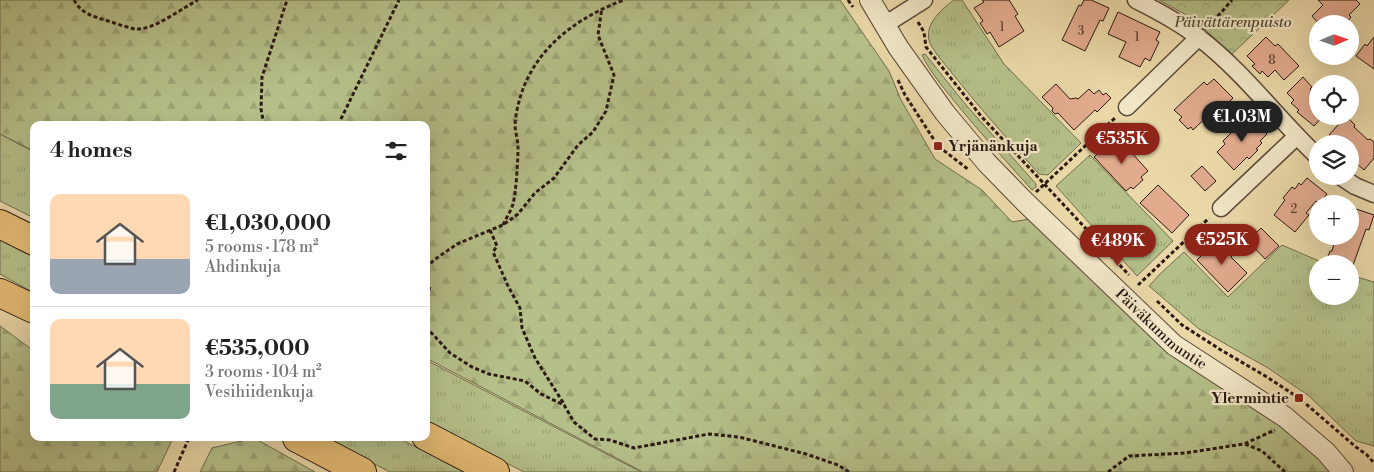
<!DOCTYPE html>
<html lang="en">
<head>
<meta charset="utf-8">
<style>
  :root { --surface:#fff; --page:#f2f2f2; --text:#222; --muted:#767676; --line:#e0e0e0; --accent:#8f2418 }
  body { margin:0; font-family:"Libre Bodoni",serif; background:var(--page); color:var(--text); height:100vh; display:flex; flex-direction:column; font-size:19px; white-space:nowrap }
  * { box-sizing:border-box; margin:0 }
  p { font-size:16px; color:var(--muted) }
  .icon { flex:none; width:28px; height:28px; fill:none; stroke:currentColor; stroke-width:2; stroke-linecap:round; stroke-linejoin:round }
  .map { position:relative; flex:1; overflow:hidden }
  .details { position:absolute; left:30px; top:121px; width:400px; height:320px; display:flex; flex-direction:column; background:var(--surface); border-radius:10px; box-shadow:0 5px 20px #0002 }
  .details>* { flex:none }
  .needle { width:32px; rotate:88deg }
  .fabs { position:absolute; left:1309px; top:15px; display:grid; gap:10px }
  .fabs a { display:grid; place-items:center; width:50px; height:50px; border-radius:50%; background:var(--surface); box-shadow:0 5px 20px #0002; font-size:25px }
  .price { position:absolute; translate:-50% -42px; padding:0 11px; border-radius:18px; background:var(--accent); color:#fff; font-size:16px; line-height:32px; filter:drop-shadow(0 1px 2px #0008) }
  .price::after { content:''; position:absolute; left:50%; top:30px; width:15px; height:11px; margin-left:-8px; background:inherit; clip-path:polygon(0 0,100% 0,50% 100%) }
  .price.current { background:#222; color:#fff }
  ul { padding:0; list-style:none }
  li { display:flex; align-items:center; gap:15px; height:125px; padding:0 20px }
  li+li { border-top:1px solid var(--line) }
  li span { display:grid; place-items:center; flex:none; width:140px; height:100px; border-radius:10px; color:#555 }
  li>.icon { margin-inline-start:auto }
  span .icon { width:60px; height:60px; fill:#fffc; stroke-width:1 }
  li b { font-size:21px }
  h2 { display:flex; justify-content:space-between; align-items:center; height:60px; padding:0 20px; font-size:21px }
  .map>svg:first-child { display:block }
  .grass { fill:url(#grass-tufts); stroke:#706c4e }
  .forest { fill:url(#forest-firs); stroke:#706c4e }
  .park { fill:url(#park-crowns); stroke:#706c4e }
  .building { fill:#e2ab8e; stroke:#2b1913 }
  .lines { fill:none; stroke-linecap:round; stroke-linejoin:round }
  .minor-casing { stroke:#5b4938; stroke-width:19 }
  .tertiary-casing { stroke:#5b4938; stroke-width:22 }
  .motorway-casing { stroke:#2b1913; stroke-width:30 }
  .path { stroke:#2b1913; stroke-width:3; stroke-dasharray:4 2.5; stroke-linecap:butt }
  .minor { stroke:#f1e6c6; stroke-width:16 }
  .tertiary { stroke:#f1e6c6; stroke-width:20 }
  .motorway { stroke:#e5bc74; stroke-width:28 }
  .poi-dot { fill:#8f2418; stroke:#f1e6c6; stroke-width:2 }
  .labels { text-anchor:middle; stroke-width:4.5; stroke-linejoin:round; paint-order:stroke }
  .number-label { font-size:12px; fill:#593e32 }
  .park-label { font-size:15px; font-style:italic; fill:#544b36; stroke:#f1e6c6 }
  .poi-label { font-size:15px; font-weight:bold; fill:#2b1913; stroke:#f1e6c6; text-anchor:start }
  .street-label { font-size:15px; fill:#2b1913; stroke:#f1e6c6 }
</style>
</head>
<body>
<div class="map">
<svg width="1374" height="472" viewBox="0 0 1374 472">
  <defs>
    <pattern id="grass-tufts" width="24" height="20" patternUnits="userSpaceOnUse" patternTransform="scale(1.25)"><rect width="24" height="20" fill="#b5bf89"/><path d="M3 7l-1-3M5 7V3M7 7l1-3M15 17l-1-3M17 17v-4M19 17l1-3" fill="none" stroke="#9ca475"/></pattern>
    <pattern id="forest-firs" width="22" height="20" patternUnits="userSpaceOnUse" patternTransform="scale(1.25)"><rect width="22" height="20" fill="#b5bf89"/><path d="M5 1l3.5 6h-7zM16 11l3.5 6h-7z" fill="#9ca475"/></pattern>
    <pattern id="park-crowns" width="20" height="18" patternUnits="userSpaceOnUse" patternTransform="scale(1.25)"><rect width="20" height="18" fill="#b5bf89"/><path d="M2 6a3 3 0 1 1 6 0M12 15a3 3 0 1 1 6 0" fill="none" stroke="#9ca475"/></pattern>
  </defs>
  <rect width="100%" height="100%" fill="#ead8a8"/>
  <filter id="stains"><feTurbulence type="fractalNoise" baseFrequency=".004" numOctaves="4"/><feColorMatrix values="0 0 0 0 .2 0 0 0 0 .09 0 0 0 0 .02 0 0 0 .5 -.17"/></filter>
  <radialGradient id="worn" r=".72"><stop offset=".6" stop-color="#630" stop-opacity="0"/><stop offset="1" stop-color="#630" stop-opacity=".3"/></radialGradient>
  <path class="grass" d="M 954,0 L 962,0 L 1004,64 L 1081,143 L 1048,175 L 1039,174 C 1009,141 979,107 951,72 C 945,64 931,49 929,40 C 925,23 943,8 954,0 Z
    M 925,54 L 966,105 L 1036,184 L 1036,187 L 1032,190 C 1006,161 980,133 955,102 C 943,87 930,72 922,55 Z
    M 0,134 L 34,152 L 34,218 L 0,201 Z
    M 1090,155 L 1173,241 L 1137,276 L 1056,186 Z
    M 0,236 L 34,253 L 34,293 L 0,274 Z
    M 1282,245 L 1326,264 L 1318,264 L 1318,296 L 1350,296 L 1350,275 L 1374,282 L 1374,446 L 1356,441 L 1309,396 L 1268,368 L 1199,329 L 1149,286 L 1161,273 L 1184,252 L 1228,297 Z
    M 426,360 L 641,472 L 524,472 L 426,422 Z
    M 324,438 L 398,438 L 466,472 L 390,472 Z"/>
  <path class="forest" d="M 0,0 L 840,0 L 889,71 L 901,100 L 935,159 L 982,190 L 1012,222 L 1041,217 L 1174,345 L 1343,472 L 643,472 L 426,358 L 426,125 L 34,125 L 34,151 L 0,134 Z
    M 0,326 L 34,351 L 34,438 L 173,438 L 157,472 L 0,472 Z
    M 254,438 L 315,472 L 200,472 L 212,448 Z"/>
  <path class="park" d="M 1159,0 L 1289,0 L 1232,54 L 1192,18 Z"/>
  <path class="building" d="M 982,0 L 1009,0 L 1018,14 L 1015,16 L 1024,31 L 999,47 L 990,32 L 987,34 L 980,23 L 983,21 L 974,8 L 984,2 Z
    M 1084,0 L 1091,0 L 1109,8 L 1103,21 L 1100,20 L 1085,51 L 1062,40 L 1079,5 L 1081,6 Z
    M 1318,0 L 1356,0 L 1360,4 L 1349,15 L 1351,17 L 1345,24 L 1341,22 L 1340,24 L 1319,24 L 1312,16 L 1323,5 Z
    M 1118,12 L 1160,32 L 1156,40 L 1159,42 L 1150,61 L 1145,58 L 1140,67 L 1119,57 L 1126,42 L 1108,34 Z
    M 1266,37 L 1275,46 L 1278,44 L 1299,66 L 1284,80 L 1275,70 L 1268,77 L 1262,71 L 1260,74 L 1252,66 L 1255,64 L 1247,56 Z
    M 1374,37 L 1374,69 L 1356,56 L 1365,44 L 1367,46 Z
    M 1303,77 L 1312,87 L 1310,89 L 1315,95 L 1318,93 L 1318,116 L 1323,116 L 1314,126 L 1297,112 L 1299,110 L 1291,103 L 1294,100 L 1287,93 Z
    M 1214,79 L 1233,98 L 1223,108 L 1219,105 L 1193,130 L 1191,127 L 1188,129 L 1179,120 L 1182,117 L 1174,110 L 1204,82 L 1207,85 Z
    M 1056,84 L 1070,99 L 1076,98 L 1078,99 L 1089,89 L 1094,94 L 1099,90 L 1103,95 L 1106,93 L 1111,98 L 1097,112 L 1095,110 L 1074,130 L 1058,113 L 1055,114 L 1052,111 L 1053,108 L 1042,97 Z
    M 1249,115 L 1267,134 L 1260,141 L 1262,143 L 1256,149 L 1258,150 L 1249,159 L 1247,157 L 1234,170 L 1217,152 L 1225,144 L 1223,141 Z
    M 1346,116 L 1355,125 L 1354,127 L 1368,140 L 1370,139 L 1374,142 L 1374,158 L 1364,170 L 1350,158 L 1350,144 L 1334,144 L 1336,141 L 1329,135 Z
    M 1113,139 L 1119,145 L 1122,142 L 1148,171 L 1141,177 L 1143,180 L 1133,189 L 1131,187 L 1126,191 L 1094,157 Z
    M 1202,166 L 1216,181 L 1205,191 L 1191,176 Z
    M 1307,178 L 1327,194 L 1319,204 L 1316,201 L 1306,213 L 1309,215 L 1295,232 L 1274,215 L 1285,200 L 1283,198 L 1292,187 L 1295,189 L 1299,183 L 1301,185 Z
    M 1158,185 L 1189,215 L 1172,233 L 1140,203 Z
    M 1350,207 L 1374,215 L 1369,230 L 1366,229 L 1352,268 L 1350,267 L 1350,264 L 1339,264 L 1327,259 L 1330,251 L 1332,251 L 1336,236 L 1350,236 Z
    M 1261,228 L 1279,246 L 1265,259 L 1248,241 Z
    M 1215,242 L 1220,248 L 1224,244 L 1234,254 L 1231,257 L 1247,273 L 1228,292 L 1197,260 Z"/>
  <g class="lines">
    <defs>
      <path id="minor" d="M 1136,0 C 1158,11 1179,22 1198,37 C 1243,71 1277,118 1318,157
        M 886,24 L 924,0
        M 1127,107 L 1199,37
        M 1340,176 L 1355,186 L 1374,194
        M 1221,208 L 1297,136"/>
      <g id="tertiary">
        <path id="s1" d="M 870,0 L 898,47 L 945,113 L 987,163 L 1025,202 L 1174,345 L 1285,417 L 1326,452 L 1343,472"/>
      </g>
      <path id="motorway" d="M 0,224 L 34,241
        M 0,293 L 34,309
        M 426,436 L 495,472
        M 297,438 L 362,472"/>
    </defs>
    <use href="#minor" class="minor-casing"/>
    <use href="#tertiary" class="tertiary-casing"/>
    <use href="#motorway" class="motorway-casing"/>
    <path class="path" d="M 74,0 C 81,13 92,16 105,20 C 115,23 125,27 135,29 C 153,31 182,8 198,0
      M 848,0 L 853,7
      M 918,22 L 924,32 L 926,47 L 981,116 L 1129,275
      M 1209,26 L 1232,0
      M 898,80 L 905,95 L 938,146 L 969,170
      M 264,125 L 261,109 L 262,77 L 287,0
      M 338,125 L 399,0
      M 1036,192 L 1116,117
      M 503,225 C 506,218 511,211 513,204 C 516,193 518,160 518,147 C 518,140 515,132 515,124 C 521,60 567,21 624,0
      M 490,230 L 497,246 L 493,252 L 508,286 L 520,308 L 522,328 L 535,358 L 564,404
      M 426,268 L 434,260 L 457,244 L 503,225 L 518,214 L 535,193 L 554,178 L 578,145 L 593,132 L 606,111 L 614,75 L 598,35 L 602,8
      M 426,282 L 430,286 L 426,304
      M 1138,285 L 1209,218
      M 1157,301 L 1182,325 L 1221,350 L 1267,377 L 1299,398 L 1356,447 L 1367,455 L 1374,463
      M 426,327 L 450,353 L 472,367 L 489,374 L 525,381 L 541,394 L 564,405 L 574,422 L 595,439 L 610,440 L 634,448 L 709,434 L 739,437 L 806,454 L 838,465 L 849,472
      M 1245,444 L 1262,451 L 1285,472
      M 174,472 L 189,438
      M 1108,472 L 1129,456 L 1185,453 L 1244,444 L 1275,430"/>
    <use href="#minor" class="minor"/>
    <use href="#tertiary" class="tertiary"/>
    <use href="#motorway" class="motorway"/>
  </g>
  <g class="poi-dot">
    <rect x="933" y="141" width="10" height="10" rx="2.5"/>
    <rect x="1294" y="393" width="10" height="10" rx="2.5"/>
  </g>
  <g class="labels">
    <g class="number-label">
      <text x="1002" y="31">1</text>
      <text x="1081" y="35">3</text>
      <text x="1137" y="41">1</text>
      <text x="1272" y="64">8</text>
      <text x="1294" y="213">2</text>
    </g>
    <g class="park-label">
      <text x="1233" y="27">Päivättärenpuisto</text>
    </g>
    <g class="poi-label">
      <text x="948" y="151">Yrjänänkuja</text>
      <text x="1289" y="403" text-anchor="end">Ylermintie</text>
    </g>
    <g class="street-label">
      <text dy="5" stroke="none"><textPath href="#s1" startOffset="442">Päiväkummuntie</textPath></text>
    </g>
  </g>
  <rect width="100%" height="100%" filter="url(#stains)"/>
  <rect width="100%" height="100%" fill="url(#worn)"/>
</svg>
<div class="fabs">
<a><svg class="needle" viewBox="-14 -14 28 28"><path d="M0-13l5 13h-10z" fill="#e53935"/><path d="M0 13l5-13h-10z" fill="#767676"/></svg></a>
<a><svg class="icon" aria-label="locate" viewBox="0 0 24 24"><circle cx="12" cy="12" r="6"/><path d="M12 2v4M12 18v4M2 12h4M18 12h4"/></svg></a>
<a><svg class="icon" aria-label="layers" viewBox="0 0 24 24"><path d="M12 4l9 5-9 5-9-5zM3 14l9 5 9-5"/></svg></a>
<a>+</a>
<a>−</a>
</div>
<b class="price current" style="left:1242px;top:143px">€1.03M</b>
<b class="price" style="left:1122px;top:165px">€535K</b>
<b class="price" style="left:1222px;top:266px">€525K</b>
<b class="price" style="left:1118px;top:267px">€489K</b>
<section class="details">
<h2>4 homes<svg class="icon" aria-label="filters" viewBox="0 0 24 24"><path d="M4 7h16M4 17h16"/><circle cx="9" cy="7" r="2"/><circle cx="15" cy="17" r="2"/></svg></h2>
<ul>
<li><span style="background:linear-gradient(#ffd9b3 65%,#9aa5b1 0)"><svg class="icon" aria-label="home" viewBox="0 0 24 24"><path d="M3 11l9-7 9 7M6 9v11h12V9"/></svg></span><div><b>€1,030,000</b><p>5 rooms · 178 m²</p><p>Ahdinkuja</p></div></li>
<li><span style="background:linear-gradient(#ffd9b3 65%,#7fa58c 0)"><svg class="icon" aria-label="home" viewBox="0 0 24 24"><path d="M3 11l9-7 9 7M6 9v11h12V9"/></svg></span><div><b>€535,000</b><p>3 rooms · 104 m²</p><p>Vesihiidenkuja</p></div></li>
</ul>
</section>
</div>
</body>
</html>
